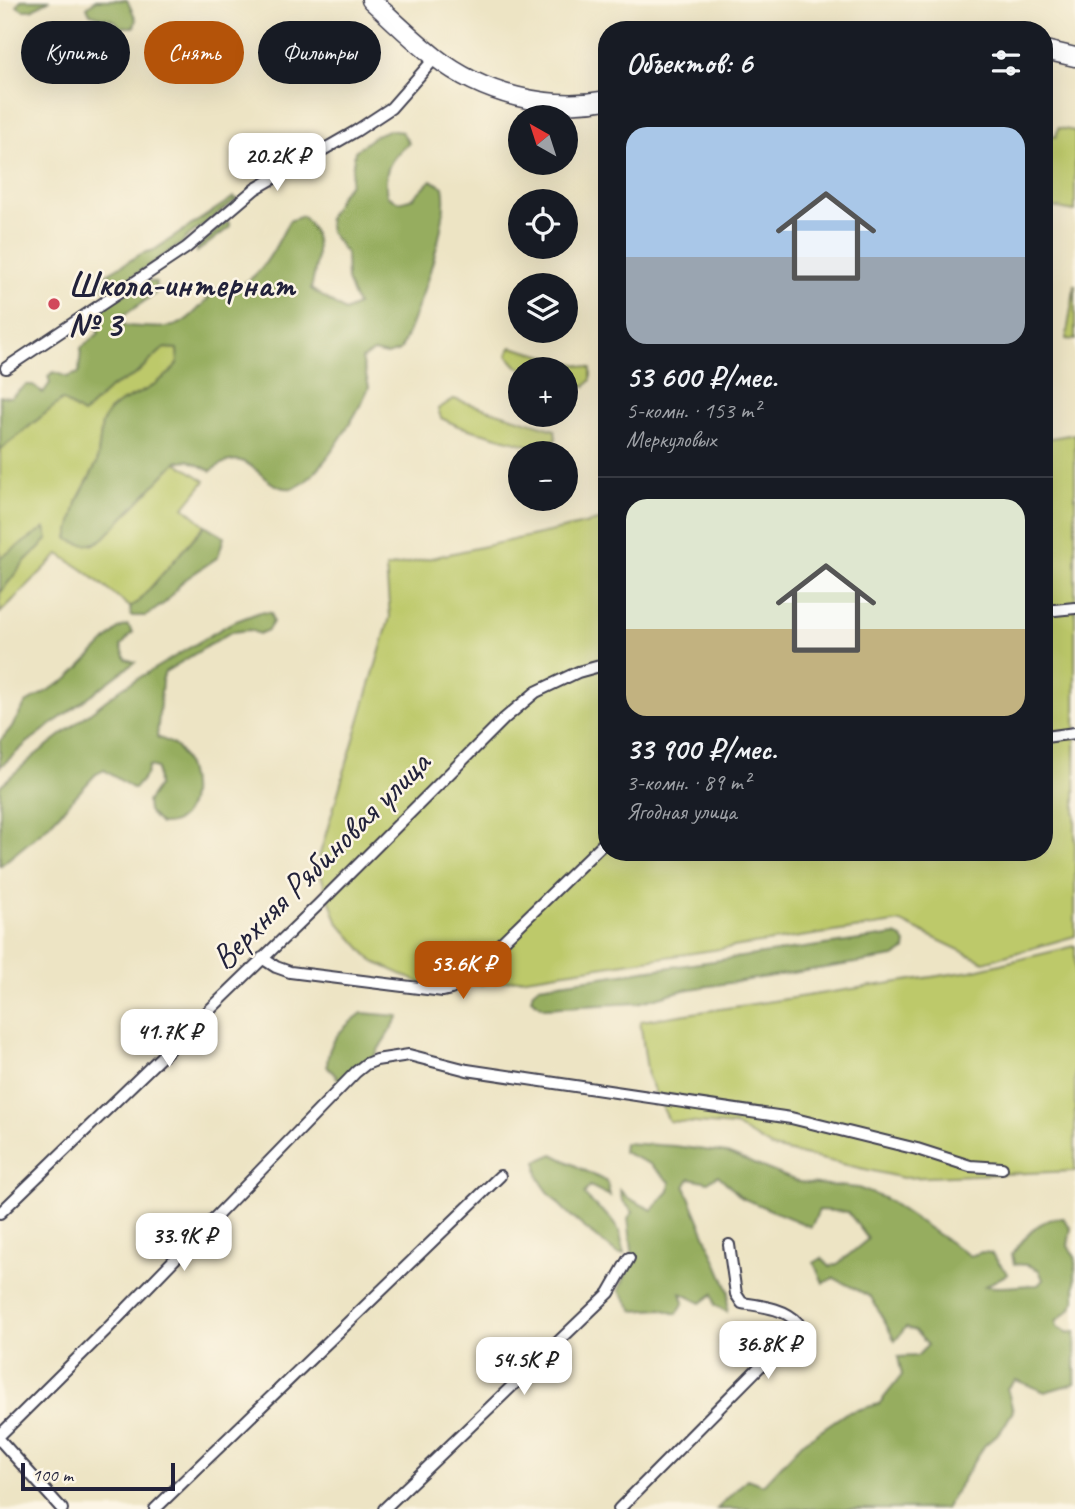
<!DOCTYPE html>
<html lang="ru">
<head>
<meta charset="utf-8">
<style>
  :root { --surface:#171b24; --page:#242831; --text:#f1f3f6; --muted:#9ea1a6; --line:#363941; --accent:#b45309 }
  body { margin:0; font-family:Caveat,sans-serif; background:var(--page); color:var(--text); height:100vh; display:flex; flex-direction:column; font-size:26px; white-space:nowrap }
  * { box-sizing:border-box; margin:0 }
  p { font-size:23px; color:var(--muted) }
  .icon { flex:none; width:38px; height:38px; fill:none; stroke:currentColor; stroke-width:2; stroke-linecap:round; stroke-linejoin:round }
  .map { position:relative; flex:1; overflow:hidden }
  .sheet { position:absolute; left:598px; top:21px; width:455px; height:840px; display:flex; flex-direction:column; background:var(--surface); border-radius:28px; box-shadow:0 7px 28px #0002 }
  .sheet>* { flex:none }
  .top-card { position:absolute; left:21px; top:21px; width:472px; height:63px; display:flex; gap:14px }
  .needle { width:46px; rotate:321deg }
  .tools { position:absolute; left:508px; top:105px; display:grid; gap:14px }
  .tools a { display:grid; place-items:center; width:70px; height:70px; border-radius:50%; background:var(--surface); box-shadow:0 7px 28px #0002; font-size:35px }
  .scale { position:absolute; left:21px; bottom:18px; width:154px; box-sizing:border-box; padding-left:7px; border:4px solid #22223b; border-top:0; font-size:19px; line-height:24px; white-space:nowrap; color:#22223b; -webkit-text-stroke:5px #fcf5e5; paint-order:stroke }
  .price { position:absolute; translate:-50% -60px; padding:0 16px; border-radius:14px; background:#fff; color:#222; font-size:23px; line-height:46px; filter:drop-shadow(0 2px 4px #0008) }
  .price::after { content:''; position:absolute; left:50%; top:42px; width:21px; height:16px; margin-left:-10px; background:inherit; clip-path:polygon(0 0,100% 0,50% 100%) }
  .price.active { background:var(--accent); color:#fff }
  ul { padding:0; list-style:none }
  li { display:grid; align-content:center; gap:14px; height:371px; padding:0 28px }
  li+li { border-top:2px solid var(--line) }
  li span { display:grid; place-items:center; height:217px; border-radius:21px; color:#555 }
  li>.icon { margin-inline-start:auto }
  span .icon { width:126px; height:126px; fill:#fffc; stroke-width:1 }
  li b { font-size:30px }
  h2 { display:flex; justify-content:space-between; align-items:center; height:84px; padding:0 28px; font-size:30px }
  .chip { padding:0 24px; border-radius:32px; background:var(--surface); box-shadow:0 7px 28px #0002; font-size:24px; line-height:63px }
  .chip.active { background:var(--accent); color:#fff }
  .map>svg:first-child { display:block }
  .green { fill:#bdc96b; stroke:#707653; stroke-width:2 }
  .forest { fill:#96ad5f; stroke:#5c684d; stroke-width:2 }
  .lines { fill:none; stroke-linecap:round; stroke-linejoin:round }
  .minor-casing { stroke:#403f50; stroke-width:14 }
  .primary-casing { stroke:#403f50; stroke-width:21 }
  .minor { stroke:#fff; stroke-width:10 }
  .primary { stroke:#fff; stroke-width:18 }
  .poi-dot { fill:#d1495b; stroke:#fcf5e5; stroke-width:2.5 }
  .labels { text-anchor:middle; stroke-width:5; stroke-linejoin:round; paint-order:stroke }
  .poi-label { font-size:35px; font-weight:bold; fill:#22223b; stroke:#fcf5e5; text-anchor:start }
  .street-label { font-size:35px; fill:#22223b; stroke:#fcf5e5 }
</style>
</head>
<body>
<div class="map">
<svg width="1075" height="1509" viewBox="0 0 1075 1509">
  <rect width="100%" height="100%" fill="#fcf5e5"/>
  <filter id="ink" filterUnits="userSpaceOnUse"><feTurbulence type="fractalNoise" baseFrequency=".0143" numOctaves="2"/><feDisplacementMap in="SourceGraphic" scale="14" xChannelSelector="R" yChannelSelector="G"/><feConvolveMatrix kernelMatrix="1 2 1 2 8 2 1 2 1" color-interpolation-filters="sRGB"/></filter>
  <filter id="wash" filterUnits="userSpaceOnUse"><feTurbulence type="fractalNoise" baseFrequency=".00686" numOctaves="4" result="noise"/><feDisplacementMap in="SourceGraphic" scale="28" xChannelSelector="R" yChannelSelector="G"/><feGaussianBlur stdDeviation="1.57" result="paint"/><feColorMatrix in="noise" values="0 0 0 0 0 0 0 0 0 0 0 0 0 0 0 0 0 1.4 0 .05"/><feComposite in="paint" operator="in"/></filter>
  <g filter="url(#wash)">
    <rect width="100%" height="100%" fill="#ede4c4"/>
    <path class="green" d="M 1058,128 L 1075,131 L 1075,211 L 1045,206 L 1045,134 L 1056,137 Z
      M 1075,284 L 1075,340 L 1066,339 Z
      M 511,347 L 591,368 L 591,380 L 585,387 L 565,381 L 565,369 L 519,368 L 507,355 Z
      M 164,348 L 177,349 L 178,362 L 170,373 L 148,389 L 119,403 L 102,423 L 97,463 L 78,499 L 68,539 L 93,545 L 104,538 L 176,462 L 205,481 L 184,507 L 205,525 L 139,601 L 130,607 L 86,572 L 59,554 L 0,613 L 0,593 L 26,560 L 48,539 L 0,558 L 0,450 L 62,400 L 83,414 L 111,387 L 135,375 Z
      M 454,399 L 555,430 L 556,439 L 542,449 L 458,426 L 441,418 L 438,409 Z
      M 1075,434 L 1075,936 L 984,962 L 901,922 L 438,991 L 372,961 L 337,921 L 317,864 L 390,617 L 386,568 L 607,519 L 607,852 L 1045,852 L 1045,439 Z
      M 1075,946 L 1075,1171 L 903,1178 L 773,1148 L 735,1126 L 669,1121 L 648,1077 L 640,1021 L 971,971 Z"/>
    <path class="forest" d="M 21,0 L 50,0 L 31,10 L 23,10 L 17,6 Z
      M 96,0 L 127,0 L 136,19 L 134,27 L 120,27 L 115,21 L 90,14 L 87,7 Z
      M 388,130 L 402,132 L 409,143 C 389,159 383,171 387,196 L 399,202 L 413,198 L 431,180 L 443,187 C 451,223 416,316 400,351 L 387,355 L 374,352 L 362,359 L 369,387 C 359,410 317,485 292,488 C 258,492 253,438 211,471 L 188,460 L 176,462 L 104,538 C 91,547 82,546 68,539 L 78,499 L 97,463 L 102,423 L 109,411 L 119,403 L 148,389 L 170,373 L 178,362 L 177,349 L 164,348 L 135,375 L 111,387 L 83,414 L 62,400 L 0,450 L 0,396 L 11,397 L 26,385 L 33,385 L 43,393 L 50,383 L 48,376 L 54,372 L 67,377 L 79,373 L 81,348 L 99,333 L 93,322 L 93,315 L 144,281 L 156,282 L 155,294 L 123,316 L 121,322 L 126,326 C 182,329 178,331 216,290 C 257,291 272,253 289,221 L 302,216 C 324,234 317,264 311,289 L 345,311 L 357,305 L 347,280 L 346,253 L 330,232 L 328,219 L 341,194 L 350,184 L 355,151 L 376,135 Z
      M 234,197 L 237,199 L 187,237 L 182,243 L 122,283 L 105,289 L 99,282 L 102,277 L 143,253 L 154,250 Z
      M 227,222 L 230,223 L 230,227 L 197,252 L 197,248 Z
      M 205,525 L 224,537 L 218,557 L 183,581 L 166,602 L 146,616 L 131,616 L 130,607 L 139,601 Z
      M 45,528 L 48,539 L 26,560 L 0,593 L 0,558 Z
      M 260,612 L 271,613 L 273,622 L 268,630 L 259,634 L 250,630 L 231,632 L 165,672 L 162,681 L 157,737 C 164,740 172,742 177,748 C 196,769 201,827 160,824 L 148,811 L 147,802 L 158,786 L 157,768 L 149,766 L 146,775 L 134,789 L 104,770 L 96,774 L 45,829 L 0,866 L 0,786 L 34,756 L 122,688 L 231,623 Z
      M 127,625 L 133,632 L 121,646 L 126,659 L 135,662 L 27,743 L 0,767 L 0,741 L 11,728 L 26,703 L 68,679 L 118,629 Z
      M 895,935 L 902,938 L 906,943 L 905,950 L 894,957 L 684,990 L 638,1003 L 544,1008 L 531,999 L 533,991 L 539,986 Z
      M 362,1013 L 399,1016 L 370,1063 L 341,1082 L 327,1066 C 327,1041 343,1027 362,1013 Z
      M 624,1143 L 675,1146 L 727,1153 L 799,1182 L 858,1188 L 884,1198 L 970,1256 L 982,1252 L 991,1253 L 1008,1274 L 985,1286 C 1003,1289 1019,1285 1038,1285 L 1043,1280 L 1039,1270 L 1028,1265 L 1014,1264 L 1012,1254 C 1026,1236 1039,1217 1063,1218 L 1071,1228 L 1068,1246 L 1075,1257 L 1075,1300 L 1070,1310 L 1056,1321 L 1057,1327 L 1069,1333 L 1075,1331 L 1075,1383 L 1045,1392 L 1016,1380 L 1007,1388 L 1013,1411 L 1001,1431 L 985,1445 L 971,1466 L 945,1509 L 717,1509 L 747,1479 L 763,1485 L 802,1443 L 846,1413 L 879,1404 L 902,1375 L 898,1357 L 917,1356 L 928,1345 L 915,1331 L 906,1327 L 895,1341 L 871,1297 L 834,1278 L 823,1283 L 814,1263 L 822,1258 L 830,1267 L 839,1263 L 868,1239 L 848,1212 L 819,1210 L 811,1227 L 742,1198 L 718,1175 L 708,1182 L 690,1178 L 685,1187 L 729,1292 L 727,1312 L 715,1305 L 713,1294 L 701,1303 L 681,1293 L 684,1302 L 677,1314 L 661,1309 L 634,1311 L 619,1290 L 633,1258 L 628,1218 L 633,1212 L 622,1200 L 620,1190 L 628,1198 L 652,1210 L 669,1191 L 670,1182 L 650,1164 L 623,1152 Z
      M 553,1154 L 607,1182 L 610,1196 L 590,1186 L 584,1194 C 594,1208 613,1215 619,1231 C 622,1238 622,1247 624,1254 L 618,1254 C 592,1234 554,1206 539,1178 C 537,1173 537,1167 537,1161 Z"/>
  </g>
  <g filter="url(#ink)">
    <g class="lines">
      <defs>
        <path id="minor" d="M 6,368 L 186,248 L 255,189 L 356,131 L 391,108 L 435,58
          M 1045,611 L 1075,608
          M 1045,737 L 1075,733
          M 262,958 L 276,967 L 290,972 L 443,991 L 451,989 L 460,983 L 607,840
          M 0,1213 L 318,905 L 505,718 L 536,692 L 578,672 L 607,664
          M 0,1435 L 106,1330 L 356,1072 L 366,1064 L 376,1060 L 409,1055 L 467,1070 L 791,1118 L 917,1149 L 970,1166 L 1002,1168
          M 0,1440 L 62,1509
          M 155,1509 L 500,1176
          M 384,1509 L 609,1293 L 629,1258
          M 619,1509 L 796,1330 L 798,1323 C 785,1308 761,1306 742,1303 L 736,1294 L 729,1245"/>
        <path id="primary" d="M 371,0 C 392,19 413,40 435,57 C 482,94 548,111 607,100
          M 1045,50 L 1075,57"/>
      </defs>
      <use href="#minor" class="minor-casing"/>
      <use href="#primary" class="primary-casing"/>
      <use href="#minor" class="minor"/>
      <use href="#primary" class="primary"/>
    </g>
  </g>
  <circle class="poi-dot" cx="54" cy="304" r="7"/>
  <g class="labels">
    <g class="poi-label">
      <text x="68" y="296">Школа-интернат<tspan x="68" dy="40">№ 3</tspan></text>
    </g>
    <g class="street-label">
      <text transform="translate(320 860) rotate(-45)" y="12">Верхняя Рябиновая улица</text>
    </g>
  </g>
</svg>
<div class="tools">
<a><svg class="needle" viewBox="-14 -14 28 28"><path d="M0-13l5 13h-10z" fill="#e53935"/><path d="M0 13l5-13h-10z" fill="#9ea1a6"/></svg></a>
<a><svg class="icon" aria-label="locate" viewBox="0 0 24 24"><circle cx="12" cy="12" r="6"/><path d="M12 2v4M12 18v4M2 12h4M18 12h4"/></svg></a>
<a><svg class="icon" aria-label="layers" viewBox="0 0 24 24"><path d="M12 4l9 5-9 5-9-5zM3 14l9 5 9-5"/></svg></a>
<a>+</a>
<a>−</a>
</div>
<div class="scale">100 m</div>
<b class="price" style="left:277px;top:193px">20.2K ₽</b>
<b class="price active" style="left:463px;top:1001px">53.6K ₽</b>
<b class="price" style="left:169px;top:1069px">41.7K ₽</b>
<b class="price" style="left:184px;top:1273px">33.9K ₽</b>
<b class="price" style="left:768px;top:1381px">36.8K ₽</b>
<b class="price" style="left:524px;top:1397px">54.5K ₽</b>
<div class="top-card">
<a class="chip">Купить</a>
<a class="chip active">Снять</a>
<a class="chip">Фильтры</a>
</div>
<section class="sheet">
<h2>Объектов: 6<svg class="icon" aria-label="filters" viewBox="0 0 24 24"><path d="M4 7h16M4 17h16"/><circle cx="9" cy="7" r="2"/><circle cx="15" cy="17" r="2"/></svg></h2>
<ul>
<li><span style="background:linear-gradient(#a9c7e8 60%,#9aa5b1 0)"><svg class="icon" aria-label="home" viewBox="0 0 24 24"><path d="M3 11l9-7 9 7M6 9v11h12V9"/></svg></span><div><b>53 600 ₽/мес.</b><p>5-комн. · 153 m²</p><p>Меркуловых</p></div></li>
<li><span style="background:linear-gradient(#dfe7d0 60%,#c2b280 0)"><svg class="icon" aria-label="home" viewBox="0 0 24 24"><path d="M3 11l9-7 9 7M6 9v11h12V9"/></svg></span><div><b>33 900 ₽/мес.</b><p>3-комн. · 89 m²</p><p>Ягодная улица</p></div></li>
</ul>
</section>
</div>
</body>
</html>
